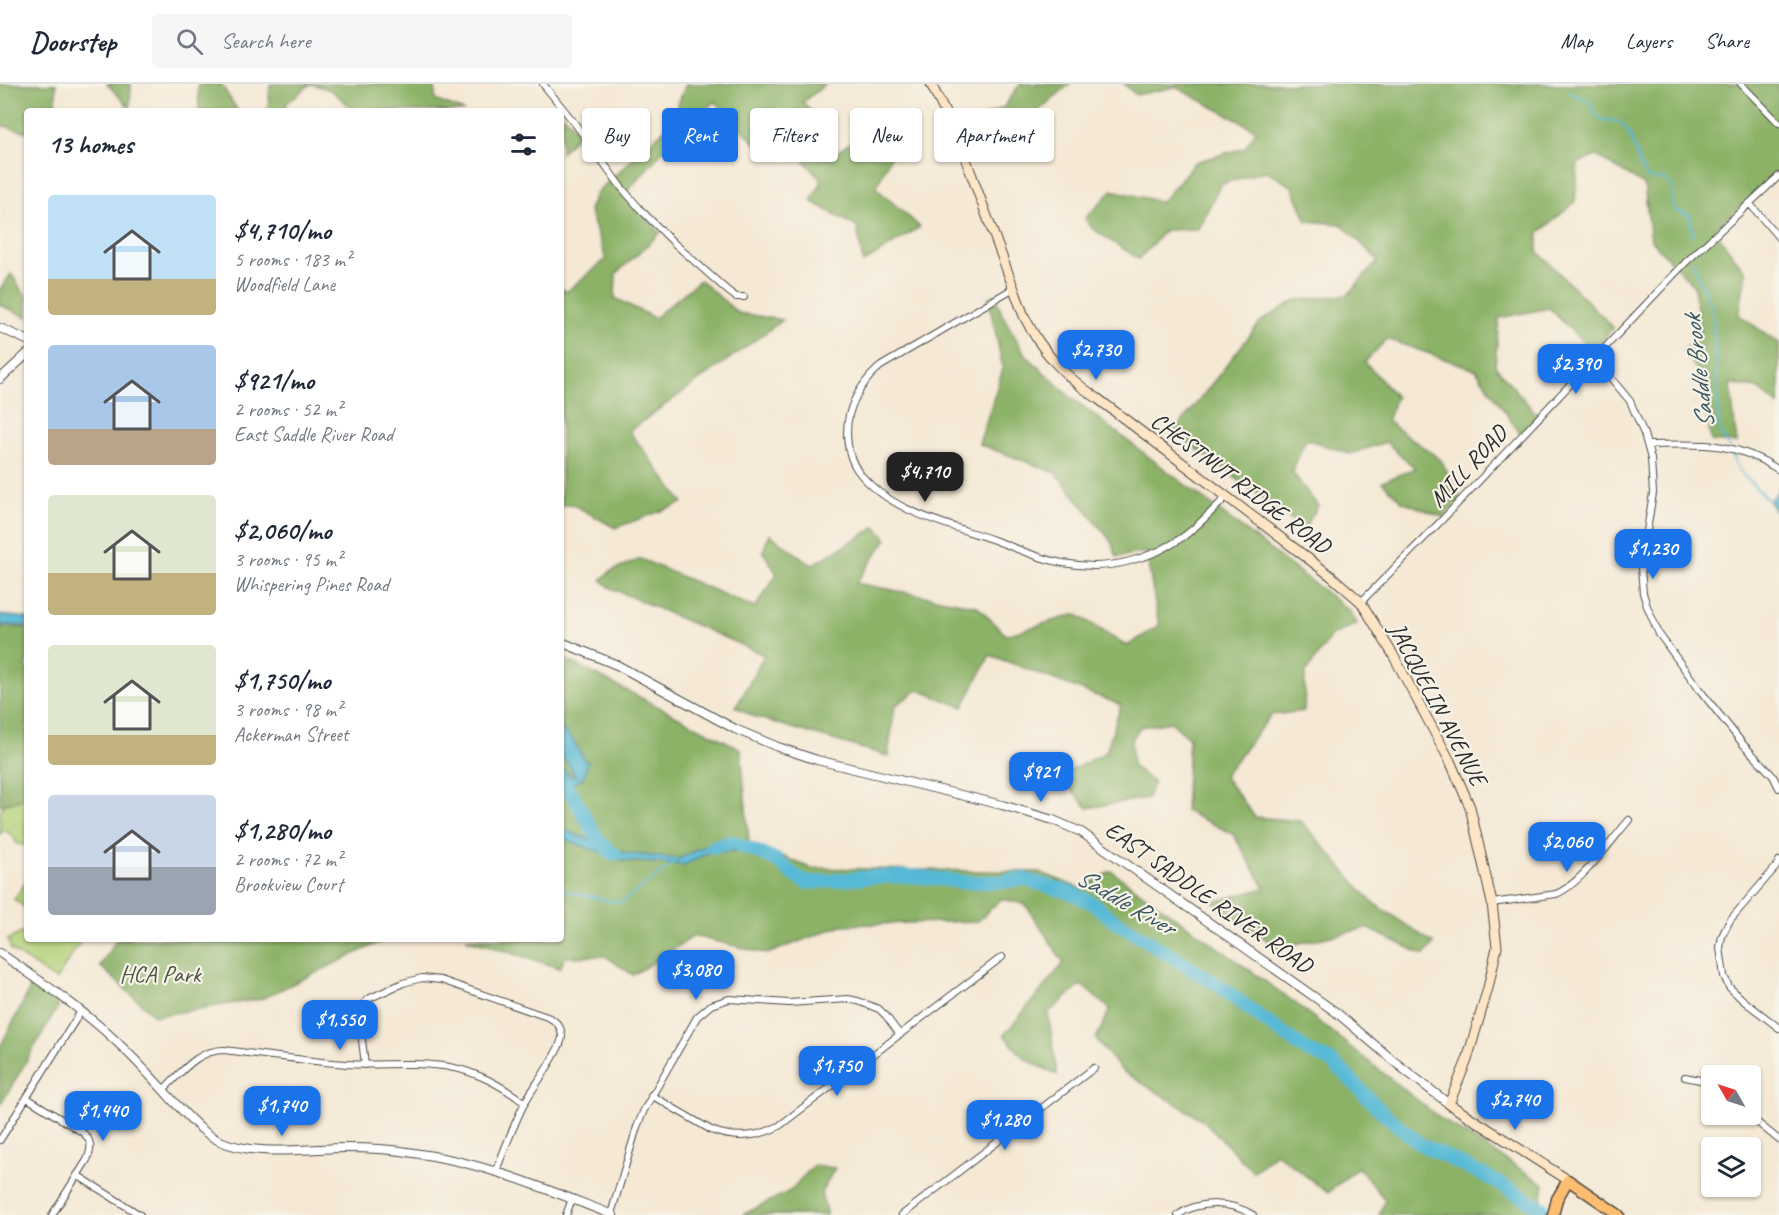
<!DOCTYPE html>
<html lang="en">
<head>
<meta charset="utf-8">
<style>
  :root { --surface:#fff; --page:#f6f6f7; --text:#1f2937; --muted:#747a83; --line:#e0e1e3; --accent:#1a73e8 }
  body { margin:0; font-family:Caveat,sans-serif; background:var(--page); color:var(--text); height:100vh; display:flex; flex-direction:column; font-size:22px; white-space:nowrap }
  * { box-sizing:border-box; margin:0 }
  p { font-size:20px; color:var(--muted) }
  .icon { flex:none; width:33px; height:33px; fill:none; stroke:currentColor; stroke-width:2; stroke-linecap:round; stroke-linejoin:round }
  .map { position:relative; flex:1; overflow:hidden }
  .sheet { position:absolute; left:24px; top:24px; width:540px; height:834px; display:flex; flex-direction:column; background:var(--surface); border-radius:6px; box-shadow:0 2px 4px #0004 }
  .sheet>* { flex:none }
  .banner { position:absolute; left:582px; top:24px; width:570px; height:54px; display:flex; gap:12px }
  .needle { width:39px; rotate:309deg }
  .tools { position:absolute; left:1701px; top:981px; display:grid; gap:12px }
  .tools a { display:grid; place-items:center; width:60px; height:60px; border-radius:6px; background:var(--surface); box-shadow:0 2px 4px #0004; font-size:30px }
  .price { position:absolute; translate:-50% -51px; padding:0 14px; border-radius:12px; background:var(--accent); color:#fff; font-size:20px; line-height:39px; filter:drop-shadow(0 2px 3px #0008) }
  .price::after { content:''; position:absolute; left:50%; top:36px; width:18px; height:14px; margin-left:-9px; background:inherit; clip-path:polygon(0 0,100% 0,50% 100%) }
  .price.current { background:#222; color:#fff }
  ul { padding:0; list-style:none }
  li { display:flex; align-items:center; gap:18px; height:150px; padding:0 24px }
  li span { display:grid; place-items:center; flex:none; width:168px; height:120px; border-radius:6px; color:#555 }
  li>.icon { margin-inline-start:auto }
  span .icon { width:72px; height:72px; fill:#fffc; stroke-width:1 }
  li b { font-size:26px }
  h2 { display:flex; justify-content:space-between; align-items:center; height:72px; padding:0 24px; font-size:26px }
  .chip { padding:0 21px; border-radius:6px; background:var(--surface); box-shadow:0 2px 4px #0004; font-size:21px; line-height:54px }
  .chip.current { background:var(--accent); color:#fff }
  header { display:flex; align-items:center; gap:36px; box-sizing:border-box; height:84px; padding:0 30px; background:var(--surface); border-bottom:2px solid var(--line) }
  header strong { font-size:28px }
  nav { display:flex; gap:33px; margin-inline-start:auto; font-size:21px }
  .search { width:420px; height:54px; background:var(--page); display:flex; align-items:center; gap:15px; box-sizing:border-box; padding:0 21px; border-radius:6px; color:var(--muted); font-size:22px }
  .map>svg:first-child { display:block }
  .green { fill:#b1d077; stroke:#6e7e51; stroke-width:1.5 }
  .forest { fill:#8cb268; stroke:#5c6e4a; stroke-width:1.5 }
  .water { fill:#57b9d5; stroke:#417280; stroke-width:1.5 }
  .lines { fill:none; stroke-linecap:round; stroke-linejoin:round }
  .stream { stroke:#57b9d5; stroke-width:2 }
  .river { stroke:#57b9d5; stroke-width:14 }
  .minor-casing { stroke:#494744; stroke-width:8 }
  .tertiary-casing { stroke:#494744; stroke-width:10 }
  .secondary-casing { stroke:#494744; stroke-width:11 }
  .primary-casing { stroke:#494744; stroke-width:13 }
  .minor { stroke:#fff; stroke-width:6 }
  .tertiary { stroke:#fff; stroke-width:8 }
  .secondary { stroke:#fee5c5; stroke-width:9 }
  .primary { stroke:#fcbd6f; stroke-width:10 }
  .labels { text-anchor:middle; stroke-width:4.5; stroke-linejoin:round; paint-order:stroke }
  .street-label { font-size:24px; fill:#2b2b2b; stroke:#f7f3e8 }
  .park-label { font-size:24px; fill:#4c543e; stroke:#f7f3e8 }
  .water-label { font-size:26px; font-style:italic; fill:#38565e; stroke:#f7f3e8 }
</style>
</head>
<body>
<header>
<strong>Doorstep</strong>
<div class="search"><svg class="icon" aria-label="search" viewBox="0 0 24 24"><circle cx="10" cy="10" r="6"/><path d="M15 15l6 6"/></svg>Search here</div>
<nav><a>Map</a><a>Layers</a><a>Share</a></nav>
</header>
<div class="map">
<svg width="1779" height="1131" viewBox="0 0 1779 1131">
  <rect width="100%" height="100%" fill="#f7f3e8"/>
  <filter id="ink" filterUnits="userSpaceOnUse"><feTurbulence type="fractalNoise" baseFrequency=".0167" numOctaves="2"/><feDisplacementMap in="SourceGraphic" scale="12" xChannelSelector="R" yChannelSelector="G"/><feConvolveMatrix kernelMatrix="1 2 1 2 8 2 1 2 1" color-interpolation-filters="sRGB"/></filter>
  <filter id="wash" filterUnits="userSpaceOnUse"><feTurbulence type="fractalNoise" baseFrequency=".008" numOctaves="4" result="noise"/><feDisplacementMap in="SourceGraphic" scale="24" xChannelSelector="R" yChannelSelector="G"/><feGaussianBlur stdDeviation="1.35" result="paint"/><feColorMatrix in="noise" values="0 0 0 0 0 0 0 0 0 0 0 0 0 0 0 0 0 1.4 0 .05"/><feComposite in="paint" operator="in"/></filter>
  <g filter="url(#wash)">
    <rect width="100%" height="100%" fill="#f5e8d4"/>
    <path class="green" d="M 27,714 L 27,761 L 17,760 L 14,754 L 5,746 L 0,750 L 0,727 L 5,720 Z
      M 27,797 L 27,825 L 14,815 Z
      M 27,846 L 27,855 L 82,855 L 56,896 L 11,866 L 8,856 Z"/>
    <path class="forest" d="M 0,0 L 56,0 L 56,27 L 27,27 L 27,48 L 0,41 Z
      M 107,0 L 131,0 L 130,24 Z
      M 198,0 L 221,0 L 238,27 L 199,27 Z
      M 270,0 L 435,0 L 435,16 L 464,27 L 355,27 L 331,6 L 311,0 L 286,20 L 287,27 L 268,27 Z
      M 686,0 L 826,0 L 803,18 L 830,49 L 818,62 L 828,74 L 860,52 L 899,54 L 876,104 L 920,143 L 863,179 L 857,143 L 811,117 L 822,97 L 774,42 L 756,60 L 715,17 L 672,56 L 625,110 L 660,149 L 616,190 L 615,214 L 654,234 L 700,196 L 738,229 L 783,236 L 629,347 L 683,419 L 615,444 L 572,420 L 561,422 L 561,203 L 566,208 L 606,175 L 589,126 L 597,108 L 670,40 Z
      M 1020,0 L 1070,0 L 981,75 L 968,40 L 1004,23 Z
      M 1124,0 L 1779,0 L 1779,90 L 1714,145 L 1746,189 L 1739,231 L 1779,259 L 1779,322 L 1757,304 L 1730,300 L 1737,359 L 1711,357 L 1701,291 L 1683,267 L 1700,248 L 1694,202 L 1651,156 L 1644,101 L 1597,72 L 1578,79 L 1575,118 L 1539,149 L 1537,167 L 1613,243 L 1593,268 L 1549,224 L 1499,234 L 1495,282 L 1538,332 L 1521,351 L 1476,286 L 1387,255 L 1365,278 L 1396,313 L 1387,337 L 1441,376 L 1461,415 L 1443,433 L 1402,417 L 1382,398 L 1415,384 L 1386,358 L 1350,370 L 1306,355 L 1292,388 L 1318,422 L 1304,445 L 1174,348 L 1261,237 L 1296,216 L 1348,211 L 1378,176 L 1341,140 L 1307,137 L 1292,102 L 1265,87 L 1221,100 L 1198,145 L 1165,146 L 1139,175 L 1094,146 L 1085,135 L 1112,106 L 1162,118 L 1195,78 L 1245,64 L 1256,46 L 1176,3 L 1136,11 Z
      M 564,31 L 579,49 L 561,69 L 561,33 Z
      M 11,190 L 27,214 L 27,233 L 0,221 L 0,205 Z
      M 995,211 L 1002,230 L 1025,270 L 1068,311 L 1350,527 L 1357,540 L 1331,552 L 1305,590 L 1304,627 L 1271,631 L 1224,692 L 1255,733 L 1301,737 L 1371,817 L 1434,860 L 1424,871 L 1367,844 L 1278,864 L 1213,818 L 1265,804 L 1233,750 L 1185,727 L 1189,654 L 1171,638 L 1140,643 L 1131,657 L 1133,682 L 1154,699 L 1147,714 L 1088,724 L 1059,693 L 1106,668 L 1121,621 L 990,571 L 963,623 L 918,606 L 895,622 L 888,672 L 755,633 L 736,623 L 764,571 L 611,504 L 601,496 L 611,487 L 641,475 L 755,524 L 777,490 L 763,468 L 769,450 L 812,481 L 876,443 L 887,455 L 856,499 L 977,522 L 1006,551 L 1076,530 L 1127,562 L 1159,542 L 1146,468 L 1117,473 L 1111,457 L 1056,389 L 979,360 L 1003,285 L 988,214 Z
      M 0,543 L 27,544 L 27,714 L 0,721 Z
      M 561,573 L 741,665 L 749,758 L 810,784 L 1039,788 L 1082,805 L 1111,787 L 1294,918 L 1441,1035 L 1544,1100 L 1539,1131 L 1379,1131 L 1385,1116 L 1358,1083 L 1328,1109 L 1276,1069 L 1253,1088 L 1203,1036 L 1122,987 L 1096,955 L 1110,925 L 1081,901 L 1048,929 L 1057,991 L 1025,975 L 1004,951 L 1064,879 L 1025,820 L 1001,815 L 978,837 L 842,841 L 767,870 L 694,852 L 633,891 L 605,872 L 565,873 L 560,884 L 466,855 L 561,855 Z
      M 117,855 L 386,855 L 261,915 L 155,932 L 100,882 Z
      M 33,899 L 59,921 L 0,1022 L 0,963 Z
      M 814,1081 L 835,1084 L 821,1109 L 827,1131 L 742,1131 L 790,1107 Z"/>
    <path class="water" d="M 1779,406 L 1779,434 L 1769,417 Z
      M 0,531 L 27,534 L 27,542 L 0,541 Z
      M 561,643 L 574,658 L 585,677 L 588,677 L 583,694 L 574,699 L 561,699 L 561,682 L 569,691 L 575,693 L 571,684 L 561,670 Z
      M 561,745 L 625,769 L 668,774 L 678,775 L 719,755 L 731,756 L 735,767 L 709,768 L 685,781 L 624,777 L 561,754 Z"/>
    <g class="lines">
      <path class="stream" d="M 1568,8 L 1590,17 C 1599,49 1610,28 1624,42 C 1635,54 1638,86 1647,93 C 1653,97 1659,94 1665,96 C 1668,98 1670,100 1673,102 L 1672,120 L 1675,126 L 1690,132 L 1693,152
        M 1693,177 C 1698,197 1709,212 1713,231 L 1719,341 L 1721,350 L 1729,363
        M 1732,368 L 1737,383 L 1745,393 L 1769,417
        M 561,806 L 621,819 L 673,780"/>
      <path class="river" d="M 561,695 C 566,702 571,708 575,715 C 585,731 598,764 615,770
        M 713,763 L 732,758 L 775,775 L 791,789 L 807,799 L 870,793 L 914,792 L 963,798 L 998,798 L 1023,795 L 1072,809 L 1092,819 L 1112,835 L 1221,903 L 1265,937 L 1309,968 L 1329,976 L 1343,988 L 1383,1029 L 1420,1060 L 1493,1096 L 1554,1131"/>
    </g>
  </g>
  <g filter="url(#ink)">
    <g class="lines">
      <defs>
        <path id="minor" d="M 543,0 L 573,37 L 621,103 L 641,126 L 675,160 L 728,207 L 736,213 L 744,213
          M 1741,0 L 1779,39
          M 1750,120 L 1779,154
          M 1014,204 L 881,282 C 866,294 854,312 849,331 C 845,349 847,372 858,387 C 889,428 948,440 994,456 C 1016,464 1039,475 1063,479 C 1085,483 1109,483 1130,477 C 1176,465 1195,445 1227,412
          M 1595,275 L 1630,317 L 1644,350 L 1651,375 L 1653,409 L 1641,484 L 1643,509 L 1647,522 L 1659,550 L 1699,605 L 1743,660 L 1773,692 L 1779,704
          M 1648,361 C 1700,360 1734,356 1779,386
          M 1361,518 L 1441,437 L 1685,179 L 1779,92
          M 1779,777 L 1776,783 L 1730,836 L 1722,852 L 1720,864 L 1724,892 L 1729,903 L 1744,917 L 1779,944
          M 1492,819 L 1556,810 C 1580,801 1611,757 1629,736
          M 365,981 L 359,931 L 360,924 L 368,915 L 403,899 L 422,894 L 441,896 L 550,934 C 557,938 562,944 562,953 C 561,966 533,1004 525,1018 C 514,1040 505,1064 496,1087
          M 1685,993 L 1705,997 L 1712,1002
          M 163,1006 C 181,989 197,966 224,966 C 265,971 306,977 347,980 C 375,982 405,978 433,981 C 468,983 497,998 525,1019
          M 651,1011 L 711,1046 C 734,1055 756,1054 779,1042 L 1002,873
          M 27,1014 L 82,1048 C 92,1056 92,1064 87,1076 L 52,1131
          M 1747,1030 L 1779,1056
          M 0,1056 L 81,927
          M 77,1091 L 140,1131
          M 611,1130 L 637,1043 L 644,1026 L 697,933 L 711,921 L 729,915 L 789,919 L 848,915 L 858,917 L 879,925 L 886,932 L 900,951
          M 566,1131 L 572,1115
          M 902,1131 L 1094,984
          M 1178,1131 C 1200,1116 1230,1117 1253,1131"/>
        <path id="tertiary" d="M 0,244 L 27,256
          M 0,295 L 27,270
          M 561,558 L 617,581 L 735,645 L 778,663 L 817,676 L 1002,721 L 1053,736 L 1081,748 L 1337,929 L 1396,979 L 1449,1020
          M 0,869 C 41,898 83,925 119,960 C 139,979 157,999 175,1019 C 189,1033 202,1049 220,1057 C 255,1073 308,1064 346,1064 C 369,1064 391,1065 414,1069 C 483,1078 548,1106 613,1131"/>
        <path id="secondary" d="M 931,0 L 959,57 L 1024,232 C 1041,267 1064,292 1097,314 L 1331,492 L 1361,518 L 1392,569 L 1450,677 L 1470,723 L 1492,819 L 1497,863 L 1488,904 L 1467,976 L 1449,1020 L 1568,1096"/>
        <path id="primary" d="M 1553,1131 L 1557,1115 L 1568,1096 L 1619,1131"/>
      </defs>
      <use href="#minor" class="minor-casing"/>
      <use href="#tertiary" class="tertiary-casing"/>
      <use href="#secondary" class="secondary-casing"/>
      <use href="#primary" class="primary-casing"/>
      <use href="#minor" class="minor"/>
      <use href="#tertiary" class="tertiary"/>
      <use href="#secondary" class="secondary"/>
      <use href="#primary" class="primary"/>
    </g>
  </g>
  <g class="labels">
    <g class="street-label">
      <text transform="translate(1468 382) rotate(-47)" y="8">MILL ROAD</text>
      <text transform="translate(1241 399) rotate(37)" y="8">CHESTNUT RIDGE ROAD</text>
      <text transform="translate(1438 620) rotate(62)" y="8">JACQUELIN AVENUE</text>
      <text transform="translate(1209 813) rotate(35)" y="8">EAST SADDLE RIVER ROAD</text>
    </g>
    <g class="park-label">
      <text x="160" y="898">HCA Park</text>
    </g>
    <g class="water-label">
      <text transform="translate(1698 288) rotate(-97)" y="9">Saddle Brook</text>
      <text transform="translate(1126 817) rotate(30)" y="9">Saddle River</text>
    </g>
  </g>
</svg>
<div class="tools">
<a><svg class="needle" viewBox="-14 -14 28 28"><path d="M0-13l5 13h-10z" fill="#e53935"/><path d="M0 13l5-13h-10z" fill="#747a83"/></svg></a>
<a><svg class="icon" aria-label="layers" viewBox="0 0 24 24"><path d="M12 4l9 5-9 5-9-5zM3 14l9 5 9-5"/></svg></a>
</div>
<b class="price" style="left:1096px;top:297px">$2,730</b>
<b class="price" style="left:1576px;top:311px">$2,390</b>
<b class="price current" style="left:925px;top:419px">$4,710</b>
<b class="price" style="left:1653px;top:496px">$1,230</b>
<b class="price" style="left:1041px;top:719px">$921</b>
<b class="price" style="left:1567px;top:789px">$2,060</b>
<b class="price" style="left:696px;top:917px">$3,080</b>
<b class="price" style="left:340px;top:967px">$1,550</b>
<b class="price" style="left:837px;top:1013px">$1,750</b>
<b class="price" style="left:1515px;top:1047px">$2,740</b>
<b class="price" style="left:282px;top:1053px">$1,740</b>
<b class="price" style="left:103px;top:1058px">$1,440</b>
<b class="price" style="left:1005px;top:1067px">$1,280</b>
<div class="banner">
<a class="chip">Buy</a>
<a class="chip current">Rent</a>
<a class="chip">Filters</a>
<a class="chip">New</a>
<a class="chip">Apartment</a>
</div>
<section class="sheet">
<h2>13 homes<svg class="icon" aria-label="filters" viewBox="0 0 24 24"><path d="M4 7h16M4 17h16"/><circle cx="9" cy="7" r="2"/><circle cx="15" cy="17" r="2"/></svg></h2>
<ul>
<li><span style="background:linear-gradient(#bfe0f5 70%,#c2b280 0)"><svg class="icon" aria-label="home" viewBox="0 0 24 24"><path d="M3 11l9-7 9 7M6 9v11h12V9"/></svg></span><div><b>$4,710/mo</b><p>5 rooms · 183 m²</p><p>Woodfield Lane</p></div></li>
<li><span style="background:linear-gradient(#a9c7e8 70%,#b9a48a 0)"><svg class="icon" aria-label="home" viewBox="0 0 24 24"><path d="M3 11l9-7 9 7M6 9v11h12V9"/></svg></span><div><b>$921/mo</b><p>2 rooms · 52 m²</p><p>East Saddle River Road</p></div></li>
<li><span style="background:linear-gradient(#dfe7d0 65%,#c2b280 0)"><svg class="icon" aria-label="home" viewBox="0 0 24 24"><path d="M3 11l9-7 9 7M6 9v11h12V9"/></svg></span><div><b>$2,060/mo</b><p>3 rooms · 95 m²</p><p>Whispering Pines Road</p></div></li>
<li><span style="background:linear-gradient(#dfe7d0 75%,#c2b280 0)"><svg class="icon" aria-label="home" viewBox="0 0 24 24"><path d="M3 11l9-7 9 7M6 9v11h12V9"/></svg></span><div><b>$1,750/mo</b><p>3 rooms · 98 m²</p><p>Ackerman Street</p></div></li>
<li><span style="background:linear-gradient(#c9d6e8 60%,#9aa5b1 0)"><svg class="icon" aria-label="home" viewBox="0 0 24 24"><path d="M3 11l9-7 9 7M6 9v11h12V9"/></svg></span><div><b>$1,280/mo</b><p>2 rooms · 72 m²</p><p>Brookview Court</p></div></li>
</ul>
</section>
</div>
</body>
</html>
